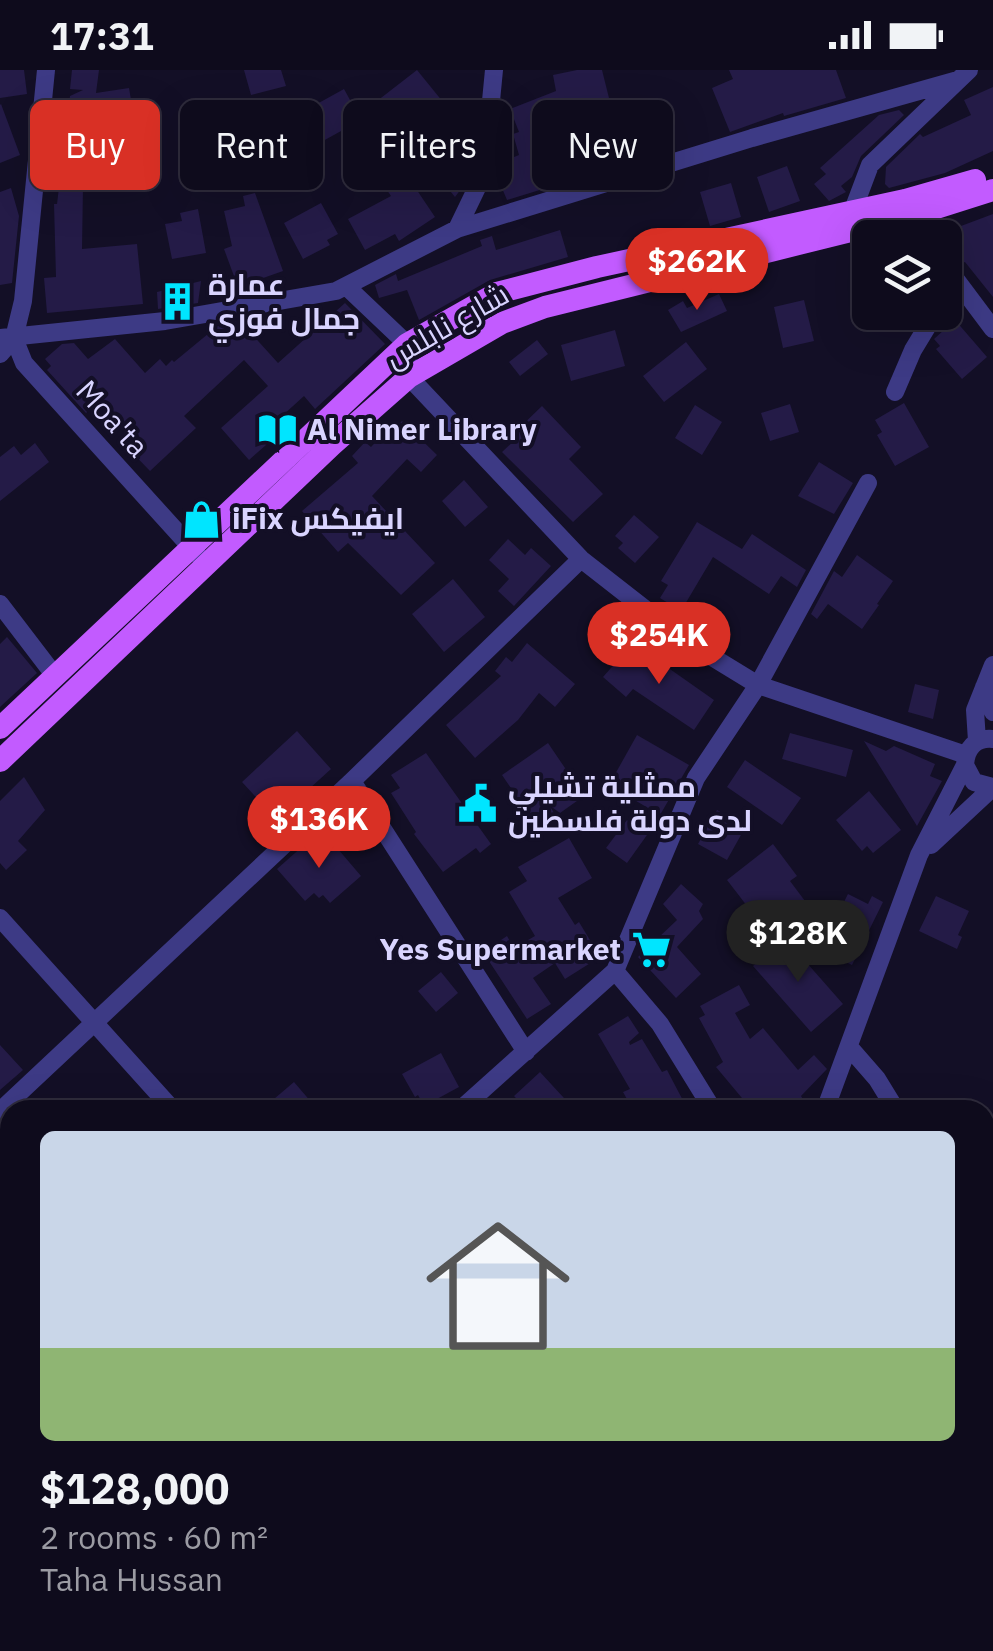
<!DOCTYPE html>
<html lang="en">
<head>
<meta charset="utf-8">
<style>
  :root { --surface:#0e0b1c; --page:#171425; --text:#f1f3f6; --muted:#9b9ba3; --line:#2e2b3b; --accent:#d93025 }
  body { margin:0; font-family:"IBM Plex Sans",Cairo,sans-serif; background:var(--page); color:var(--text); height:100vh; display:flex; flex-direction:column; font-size:38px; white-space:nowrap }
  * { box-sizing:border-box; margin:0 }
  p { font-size:32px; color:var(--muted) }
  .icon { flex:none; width:55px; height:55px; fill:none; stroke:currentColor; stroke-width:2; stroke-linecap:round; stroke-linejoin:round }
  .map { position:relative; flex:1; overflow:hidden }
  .side { position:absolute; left:0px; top:1030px; width:995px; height:552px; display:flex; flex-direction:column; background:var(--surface); border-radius:30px 30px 0 0; box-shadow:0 10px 40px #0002,0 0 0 2px var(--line) }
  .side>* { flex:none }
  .banner { position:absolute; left:30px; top:30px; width:935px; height:90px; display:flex; gap:20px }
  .buttons { position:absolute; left:852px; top:150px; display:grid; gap:20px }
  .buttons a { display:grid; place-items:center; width:110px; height:110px; border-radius:15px; background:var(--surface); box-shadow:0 10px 40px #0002,0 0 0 2px var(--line); font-size:50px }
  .price { position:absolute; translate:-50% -85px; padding:0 22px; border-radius:35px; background:var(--accent); color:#fff; font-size:32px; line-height:65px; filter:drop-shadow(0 2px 5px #0008) }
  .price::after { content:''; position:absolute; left:50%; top:60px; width:30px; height:22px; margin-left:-15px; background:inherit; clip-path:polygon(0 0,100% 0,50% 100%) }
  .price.on { background:#222; color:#fff }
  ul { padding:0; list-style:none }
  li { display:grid; align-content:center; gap:20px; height:530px; padding:0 40px }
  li+li { border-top:2px solid var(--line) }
  li span { display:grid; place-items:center; height:310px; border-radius:15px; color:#555 }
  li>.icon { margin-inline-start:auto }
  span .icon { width:180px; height:180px; fill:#fffc; stroke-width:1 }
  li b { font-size:42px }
  .pill { padding:0 35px; border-radius:15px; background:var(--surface); box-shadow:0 10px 40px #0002,0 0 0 2px var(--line); font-size:35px; line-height:90px }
  .pill.on { background:var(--accent); color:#fff }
  .status { display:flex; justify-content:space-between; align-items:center; height:70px; padding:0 50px; background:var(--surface); direction:ltr }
  .status svg { height:28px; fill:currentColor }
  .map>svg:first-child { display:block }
  .building { fill:#241b47 }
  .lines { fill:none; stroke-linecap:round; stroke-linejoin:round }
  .minor { stroke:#3d3a85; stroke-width:18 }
  .major { stroke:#c25bff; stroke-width:22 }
  .labels { text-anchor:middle; stroke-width:8; stroke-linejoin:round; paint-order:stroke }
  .poi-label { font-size:30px; font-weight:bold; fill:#d9d4ff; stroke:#130f26; text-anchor:start }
  .street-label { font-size:30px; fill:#d9d4ff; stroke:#130f26 }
</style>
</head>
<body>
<div class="status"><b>17:31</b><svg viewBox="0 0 49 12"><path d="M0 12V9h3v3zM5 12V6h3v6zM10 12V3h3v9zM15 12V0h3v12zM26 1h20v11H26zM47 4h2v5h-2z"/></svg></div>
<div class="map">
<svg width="993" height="1581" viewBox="0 0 993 1581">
  <rect width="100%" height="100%" fill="#130f26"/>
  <path class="building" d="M 0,0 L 24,0 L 27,24 L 0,28 Z
    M 72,0 L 99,0 L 96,23 L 129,18 L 137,65 L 91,73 L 86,116 L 83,116 L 82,179 L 137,174 L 143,234 L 47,243 L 44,208 L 56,207 L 54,134 L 57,134 L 70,26 L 83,20 L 70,19 Z
    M 244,0 L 281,0 L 286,16 L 251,25 Z
    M 417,0 L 469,64 L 473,82 L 464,115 L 455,127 L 377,31 Z
    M 577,0 L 602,0 L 609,28 L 542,43 L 546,51 L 531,57 L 556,115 L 507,130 L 496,104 L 497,94 L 519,85 L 513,64 L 519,62 L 510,39 L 556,21 L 553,5 Z
    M 729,0 L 836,0 L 846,28 L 784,46 L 783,43 L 730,62 L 712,18 L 733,9 Z
    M 993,17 L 993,81 L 945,103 L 889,118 L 885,114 L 886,97 L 920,64 L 923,67 L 971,45 L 964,30 Z
    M 344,19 L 361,50 L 323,71 L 306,40 Z
    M 1,34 L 20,85 L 0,93 L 0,35 Z
    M 899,40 L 904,45 L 861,86 L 852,107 L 841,116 L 846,122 L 829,131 L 814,114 L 826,104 L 820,98 L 879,45 Z
    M 658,41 L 665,66 L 653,70 L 655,76 L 620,85 L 612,53 Z
    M 270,45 L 293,92 L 264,105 L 249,74 L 262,68 L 254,52 Z
    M 398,92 L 435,147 L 399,171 L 395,164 L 365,180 L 348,149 L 391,126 L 377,105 Z
    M 787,96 L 800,131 L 769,142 L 757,107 Z
    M 731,113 L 741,147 L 710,156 L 700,122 Z
    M 11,118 L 19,146 L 12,213 L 0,215 L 0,122 Z
    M 255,123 L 283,201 L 238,217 L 224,179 L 232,176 L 224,141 L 245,136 L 243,126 Z
    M 321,133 L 338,164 L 327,170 L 330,175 L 303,189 L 284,153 Z
    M 198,139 L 206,183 L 172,189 L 165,154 L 182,151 L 180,143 Z
    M 993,144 L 993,227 L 965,192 L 960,194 L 945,178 L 945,162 Z
    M 560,160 L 568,187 L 490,210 L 419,250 L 407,220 L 379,228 L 375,215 L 396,204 L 398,211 L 482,176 L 480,170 L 492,166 L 496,180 Z
    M 201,211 L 198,233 L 158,239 L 157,222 Z
    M 719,224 L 727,241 L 681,262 L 668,240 L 683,231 L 687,238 Z
    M 804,230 L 814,271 L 783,278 L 774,237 Z
    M 345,233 L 385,274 L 315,339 L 304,326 L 282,346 L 290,354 L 249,390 L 221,358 L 268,316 L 244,290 L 184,346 L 196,358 L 150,401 L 123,373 L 130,367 L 98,333 L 86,343 L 47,300 L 51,296 L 45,289 L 62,274 L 74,273 L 88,289 L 115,269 L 145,303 L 160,289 L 166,296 L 172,290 L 174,292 L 220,254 L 240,251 L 278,293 Z
    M 955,250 L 987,287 L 962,309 L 936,279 L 940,276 L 934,269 Z
    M 615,260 L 625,296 L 571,311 L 561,275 Z
    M 537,270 L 548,284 L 520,306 L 509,292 Z
    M 686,272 L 707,299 L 664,332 L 643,306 Z
    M 904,333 L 929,377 L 895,396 L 877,365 L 882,362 L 875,350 Z
    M 790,334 L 799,362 L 770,371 L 761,343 Z
    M 695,335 L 722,352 L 702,385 L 675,368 Z
    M 542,336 L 581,377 L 569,389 L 603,424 L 573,452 L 502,382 L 517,368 L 513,364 Z
    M 402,351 L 437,385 L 421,402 L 407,389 L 372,426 L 435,493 L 401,525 L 348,473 L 338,482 L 302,441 L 358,393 L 352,386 L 365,372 L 371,377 L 387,360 L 390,363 Z
    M 35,373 L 49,392 L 0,431 L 0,387 L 14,376 L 21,385 Z
    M 819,392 L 853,413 L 834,444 L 798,426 Z
    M 464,410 L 488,437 L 465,457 L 442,431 Z
    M 634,445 L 659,467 L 635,493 L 618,478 L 623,473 L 615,466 Z
    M 697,452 L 742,479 L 752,464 L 806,500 L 797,517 L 781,506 L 769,524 L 713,487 L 681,541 L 660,528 L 668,515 L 661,511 Z
    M 508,469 L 525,485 L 531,478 L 551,496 L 514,536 L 498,521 L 509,509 L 489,490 Z
    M 857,485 L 893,511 L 877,534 L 879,535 L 862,559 L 828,534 L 817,549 L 811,544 L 834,501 L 842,507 Z
    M 453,509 L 485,547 L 444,582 L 412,544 Z
    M 7,567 L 37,603 L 0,637 L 0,574 Z
    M 527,573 L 575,614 L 555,637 L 539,623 L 518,650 L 475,688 L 446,655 L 501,606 L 495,601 L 506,587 L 512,592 Z
    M 633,573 L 664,601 L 667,597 L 714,630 L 694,660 L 633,619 L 626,627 L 603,607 Z
    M 915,614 L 939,620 L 933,649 L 908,642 Z
    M 297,661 L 331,699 L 276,749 L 242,712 Z
    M 790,663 L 853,680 L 846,707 L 782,689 Z
    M 637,665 L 689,695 L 660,745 L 609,715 Z
    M 864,671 L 886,681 L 894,676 L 935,694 L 930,706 L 942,711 L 917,756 Z
    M 548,673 L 584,726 L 560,743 L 549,735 L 556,746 L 538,758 L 502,705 Z
    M 426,683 L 491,774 L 480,783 L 476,778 L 443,802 L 414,764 L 416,762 L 391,723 L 400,718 L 391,705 Z
    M 745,690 L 801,728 L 782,755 L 727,717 Z
    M 24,707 L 45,740 L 18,771 L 27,780 L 6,800 L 0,793 L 0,731 Z
    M 869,721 L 901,760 L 873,783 L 867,776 L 862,781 L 836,750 Z
    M 717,740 L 746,756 L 727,790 L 698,774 Z
    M 627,750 L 647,765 L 627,793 L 606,778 Z
    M 313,767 L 324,780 L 332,772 L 361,806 L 330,833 L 323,825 L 319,828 L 314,823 L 305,831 L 277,799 Z
    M 569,768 L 592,808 L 558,828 L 575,855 L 579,852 L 596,880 L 587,885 L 592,892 L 565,909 L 555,893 L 533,908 L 551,934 L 527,949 L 483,882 L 507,866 L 514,878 L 535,866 L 509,822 L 527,811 L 518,797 Z
    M 773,774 L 797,806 L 790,811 L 805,831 L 773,855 L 754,845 L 727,810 Z
    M 681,814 L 703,834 L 699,841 L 703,849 L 677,877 L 701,904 L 676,928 L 638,887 L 677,850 L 663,834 Z
    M 848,824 L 868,834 L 872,826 L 883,832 L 852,895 L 820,879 Z
    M 936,826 L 969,841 L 958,865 L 962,867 L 957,879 L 919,861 Z
    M 785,868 L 843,934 L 811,962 L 753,896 Z
    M 441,902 L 458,923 L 436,942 L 418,921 Z
    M 739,915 L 750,935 L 735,943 L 750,969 L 763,958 L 798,1000 L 814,985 L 827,999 L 801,1026 L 809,1040 L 752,1040 L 716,997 L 723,992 L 699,948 L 705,945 L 700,936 Z
    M 628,946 L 639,963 L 629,972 L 630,975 L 642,969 L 662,1002 L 667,1000 L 688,1040 L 633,1040 L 623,1022 L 630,1019 L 598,964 Z
    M 0,975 L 23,1000 L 0,1020 Z
    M 441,983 L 459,1017 L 424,1036 L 418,1025 L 415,1027 L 402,1004 Z
    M 540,1002 L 575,1040 L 527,1040 L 514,1026 Z
    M 294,1012 L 318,1040 L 261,1040 Z"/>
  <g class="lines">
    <path class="minor" d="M 907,135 L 927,168
      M 850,148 L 870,95 L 969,0
      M 457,159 L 484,103 L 494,0
      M 945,195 L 993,259
      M 347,217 L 407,274 L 409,307 L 581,489 L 686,571 L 758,615 L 966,685
      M 0,268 L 165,251 L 336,221 L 457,159 L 752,68 L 958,10
      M 14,268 L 24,293 L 197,484
      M 0,284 L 14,268 L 23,231 L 46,0
      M 895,322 L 913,280 L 936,242
      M 0,534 L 55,606
      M 984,617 L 993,642
      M 993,669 C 975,667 966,679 965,695 L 974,712 L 993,717
      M 977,671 L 975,640 L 993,595
      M 352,711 L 526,982
      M 931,775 L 992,718
      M 0,848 L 173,1040
      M 615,901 L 660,954 L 713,1040
      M 850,978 L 877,1009 L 896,1040
      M 460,1040 L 615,901 L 696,708 L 758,615 L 868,413
      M 825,1040 L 919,785 L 965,695
      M 0,1041 L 352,711 L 581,489
      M 985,1062 L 993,1057
      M 985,1189 L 993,1203
      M 0,1433 L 10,1441
      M 160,1572 L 170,1581
      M 812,1572 L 828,1581
      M 686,1581 L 693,1572"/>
    <path class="major" d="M 0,658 L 407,274 L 497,223 L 597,197 L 905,130 L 975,110
      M 0,691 L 332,375 L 409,307 L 502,253 L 545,237 L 911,146 L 993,120"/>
  </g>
  <defs>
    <symbol id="building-bare" viewBox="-9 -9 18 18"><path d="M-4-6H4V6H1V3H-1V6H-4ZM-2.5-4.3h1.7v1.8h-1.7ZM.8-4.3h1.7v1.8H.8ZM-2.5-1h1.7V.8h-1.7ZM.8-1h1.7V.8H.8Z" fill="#00e5ff" stroke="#130f26" stroke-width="2.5" paint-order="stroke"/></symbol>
    <symbol id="library-bare" viewBox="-9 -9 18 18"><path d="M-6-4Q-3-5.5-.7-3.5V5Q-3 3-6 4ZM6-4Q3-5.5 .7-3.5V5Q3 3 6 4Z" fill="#00e5ff" stroke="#130f26" stroke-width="2.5" paint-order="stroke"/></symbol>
    <symbol id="shop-bare" viewBox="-9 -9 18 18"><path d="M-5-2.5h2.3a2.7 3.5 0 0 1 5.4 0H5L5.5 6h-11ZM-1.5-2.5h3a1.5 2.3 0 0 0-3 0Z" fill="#00e5ff" stroke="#130f26" stroke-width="2.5" paint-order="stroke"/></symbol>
    <symbol id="civic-bare" viewBox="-9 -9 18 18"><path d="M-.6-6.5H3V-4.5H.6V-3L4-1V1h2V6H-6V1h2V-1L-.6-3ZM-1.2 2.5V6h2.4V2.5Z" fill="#00e5ff" stroke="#130f26" stroke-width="2.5" paint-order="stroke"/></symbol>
    <symbol id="supermarket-bare" viewBox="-9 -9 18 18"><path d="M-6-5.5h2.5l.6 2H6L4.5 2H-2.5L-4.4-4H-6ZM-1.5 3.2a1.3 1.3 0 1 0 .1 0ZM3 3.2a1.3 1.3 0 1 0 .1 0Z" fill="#00e5ff" stroke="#130f26" stroke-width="2.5" paint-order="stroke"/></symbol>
  </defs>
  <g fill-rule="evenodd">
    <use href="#building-bare" x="150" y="204" width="55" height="55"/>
    <use href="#library-bare" x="250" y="332" width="55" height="55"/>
    <use href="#shop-bare" x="174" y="422" width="55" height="55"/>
    <use href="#civic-bare" x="450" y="706" width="55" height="55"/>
    <use href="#supermarket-bare" x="624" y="852" width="55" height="55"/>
  </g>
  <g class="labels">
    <g class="poi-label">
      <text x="208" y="225">عمارة<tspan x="208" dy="34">جمال فوزي</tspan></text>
      <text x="307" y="370">Al Nimer Library</text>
      <text x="232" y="459">iFix ايفيكس</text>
      <text x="508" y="727">ممثلية تشيلي<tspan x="508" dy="34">لدى دولة فلسطين</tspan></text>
      <text x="621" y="890" text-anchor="end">Yes Supermarket</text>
    </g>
    <g class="street-label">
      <text transform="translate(447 256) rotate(-30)" y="10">شارع نابلس</text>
      <text transform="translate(112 349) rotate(48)" y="10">Moa'ta</text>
    </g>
  </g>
</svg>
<div class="buttons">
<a><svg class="icon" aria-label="layers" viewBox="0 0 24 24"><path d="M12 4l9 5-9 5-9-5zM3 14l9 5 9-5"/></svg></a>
</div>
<b class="price" style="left:697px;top:243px">$262K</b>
<b class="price" style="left:659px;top:617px">$254K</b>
<b class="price" style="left:319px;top:801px">$136K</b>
<b class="price on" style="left:798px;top:915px">$128K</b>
<div class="banner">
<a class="pill on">Buy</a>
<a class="pill">Rent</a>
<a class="pill">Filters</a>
<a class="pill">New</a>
</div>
<section class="side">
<ul>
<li><span style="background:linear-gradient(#c9d6e8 70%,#8fb573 0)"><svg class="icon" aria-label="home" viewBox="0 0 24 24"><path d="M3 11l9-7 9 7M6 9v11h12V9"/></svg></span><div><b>$128,000</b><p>2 rooms · 60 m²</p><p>Taha Hussan</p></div></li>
</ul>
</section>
</div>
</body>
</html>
